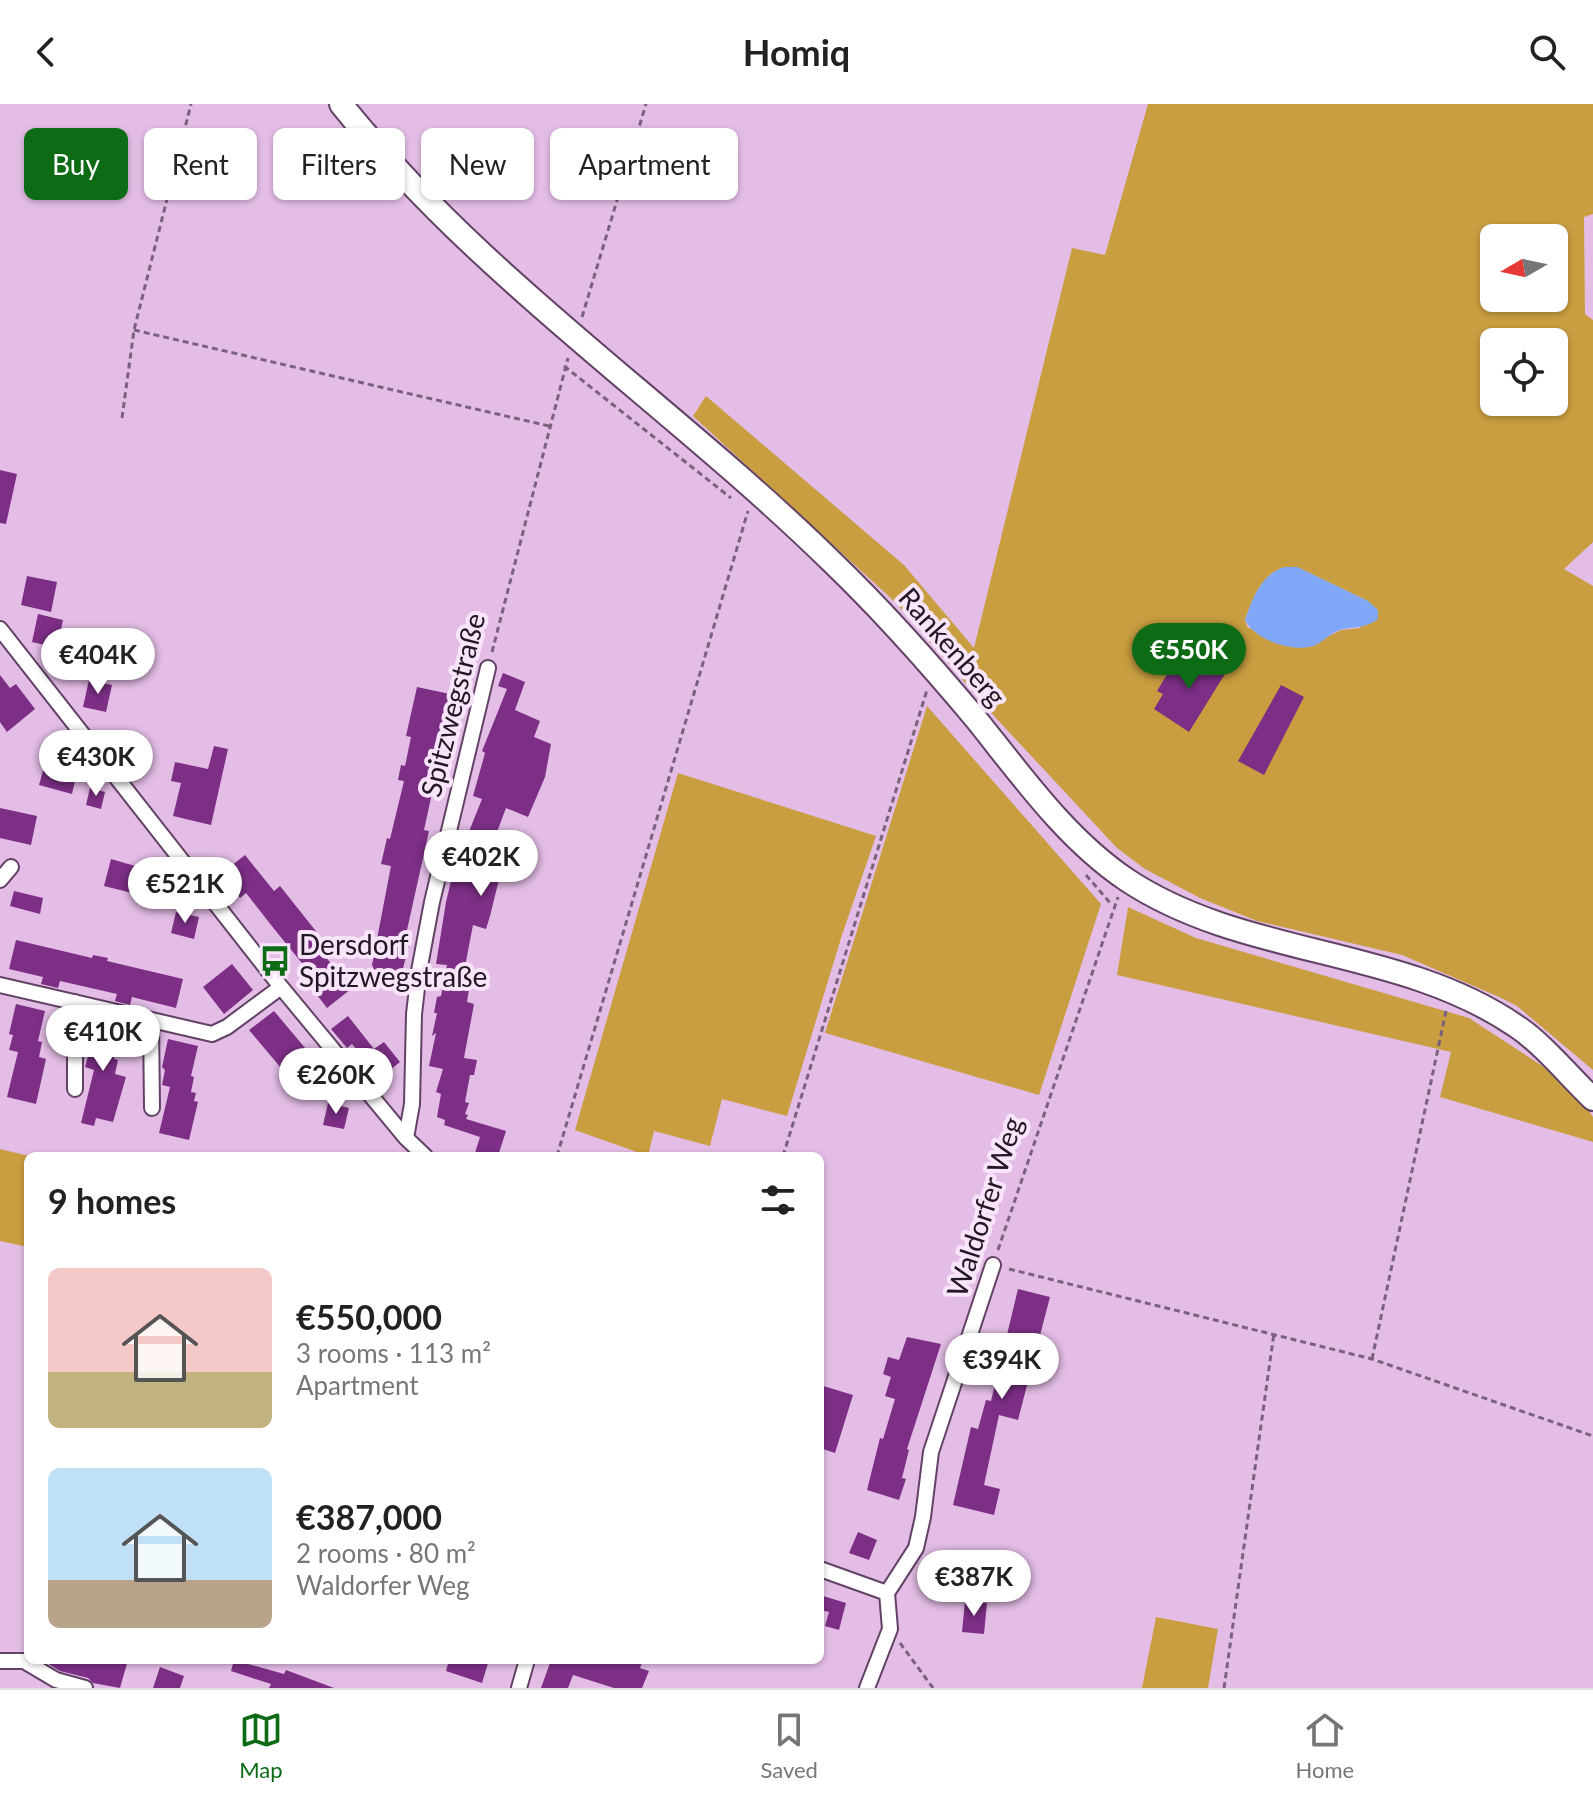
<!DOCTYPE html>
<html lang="en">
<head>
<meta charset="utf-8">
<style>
  :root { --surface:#fff; --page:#f2f2f2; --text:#222; --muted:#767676; --line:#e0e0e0; --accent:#0d6b16 }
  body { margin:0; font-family:Lato,sans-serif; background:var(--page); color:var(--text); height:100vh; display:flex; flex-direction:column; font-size:30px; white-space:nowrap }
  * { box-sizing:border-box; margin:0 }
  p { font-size:26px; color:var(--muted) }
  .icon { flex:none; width:44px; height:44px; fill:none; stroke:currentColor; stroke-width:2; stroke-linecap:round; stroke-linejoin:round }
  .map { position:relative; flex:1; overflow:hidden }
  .details { position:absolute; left:24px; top:1048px; width:800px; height:512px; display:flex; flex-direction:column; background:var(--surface); border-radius:12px; box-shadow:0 2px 6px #0004 }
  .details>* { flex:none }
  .top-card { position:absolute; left:24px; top:24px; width:800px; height:72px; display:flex; gap:16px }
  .needle { width:52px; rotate:261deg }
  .fabs { position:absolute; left:1480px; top:120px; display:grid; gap:16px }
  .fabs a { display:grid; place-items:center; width:88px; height:88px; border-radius:12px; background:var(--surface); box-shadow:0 2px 6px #0004; font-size:40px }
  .price { position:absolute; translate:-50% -68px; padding:0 18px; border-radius:28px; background:#fff; color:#222; font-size:26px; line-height:52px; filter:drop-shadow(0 2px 4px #0008) }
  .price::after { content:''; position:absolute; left:50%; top:48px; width:24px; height:18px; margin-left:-12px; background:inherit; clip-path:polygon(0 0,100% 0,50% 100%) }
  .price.on { background:var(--accent); color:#fff }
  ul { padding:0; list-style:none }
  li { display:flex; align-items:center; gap:24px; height:200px; padding:0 24px }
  li span { display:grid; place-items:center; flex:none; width:224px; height:160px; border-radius:12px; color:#555 }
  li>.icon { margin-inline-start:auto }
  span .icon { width:96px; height:96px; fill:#fffc; stroke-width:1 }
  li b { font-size:34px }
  h2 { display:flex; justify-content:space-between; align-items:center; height:96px; padding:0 24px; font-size:34px }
  .chip { padding:0 28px; border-radius:12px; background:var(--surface); box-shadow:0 2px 6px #0004; font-size:28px; line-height:72px }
  .chip.on { background:var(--accent); color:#fff }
  header { display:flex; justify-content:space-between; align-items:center; height:104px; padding:0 24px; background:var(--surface); font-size:36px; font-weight:700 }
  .tabs { display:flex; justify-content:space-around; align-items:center; height:112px; border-top:2px solid var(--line); background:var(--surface); font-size:22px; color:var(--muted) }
  .tabs a { display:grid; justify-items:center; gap:4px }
  .tabs .on { color:var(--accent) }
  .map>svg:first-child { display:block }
  .green { fill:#c99e40; fill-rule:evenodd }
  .water { fill:#81a8f8 }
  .building { fill:#7d2f86 }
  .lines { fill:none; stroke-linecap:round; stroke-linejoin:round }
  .minor-casing { stroke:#624265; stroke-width:18 }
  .primary-casing { stroke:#624265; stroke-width:26 }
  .path { stroke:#7a627c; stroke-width:3; stroke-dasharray:6 4; stroke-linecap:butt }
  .minor { stroke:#fff; stroke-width:14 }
  .primary { stroke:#fff; stroke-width:22 }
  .labels { text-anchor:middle; stroke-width:8; stroke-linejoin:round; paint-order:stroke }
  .street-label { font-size:28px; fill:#231625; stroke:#f8e5fa }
  .poi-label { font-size:28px; fill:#231625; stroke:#f8e5fa; text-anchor:start }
</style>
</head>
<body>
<header><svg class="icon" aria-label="back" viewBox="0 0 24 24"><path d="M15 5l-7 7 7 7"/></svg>Homiq<svg class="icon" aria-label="search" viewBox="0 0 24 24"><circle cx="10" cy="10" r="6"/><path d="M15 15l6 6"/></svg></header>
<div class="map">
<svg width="1593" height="1584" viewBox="0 0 1593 1584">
  <rect width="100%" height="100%" fill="#e3bde6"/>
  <path class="green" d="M 1148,0 L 1593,0 L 1593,110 L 1584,113 L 1585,210 L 1593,216 L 1593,438 L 1564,465 L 1593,482 L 1593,966 L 1517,902 L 1499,893 L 1402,851 L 1257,817 L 1200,794 L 1145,765 L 1117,744 L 995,613 L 895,498 L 693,312 L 706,292 L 904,461 L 974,544 L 1072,144 L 1105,151 ZM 1494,134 L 1554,134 L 1554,194 L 1494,194 ZM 1494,238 L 1554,238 L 1554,298 L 1494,298 ZM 1285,463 L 1297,463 L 1368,497 L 1360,524 L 1341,526 L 1329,532 L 1248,524 L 1245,516 C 1252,495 1262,469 1285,463 Z
    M 927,602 L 1101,800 L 1039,991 L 825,929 Z
    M 678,669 L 876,732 L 842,831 L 787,1012 L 722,995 L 710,1042 L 654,1027 L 648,1052 L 575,1026 Z
    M 1128,803 L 1196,834 L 1469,914 L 1544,963 L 1585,1001 L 1593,1013 L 1593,1038 L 1440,993 L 1451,948 L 1117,871 Z
    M 0,1045 L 29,1052 L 28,1143 L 0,1137 Z
    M 1156,1513 L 1218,1525 L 1208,1584 L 1142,1584 Z"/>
  <path class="water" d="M 1285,463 L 1297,463 L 1368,497 L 1378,506 L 1378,515 C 1366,524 1356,523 1343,525 C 1332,528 1325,536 1316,541 C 1296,550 1254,536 1245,516 C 1252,495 1262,469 1285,463 Z"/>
  <path class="building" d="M 0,366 L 17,370 L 6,420 L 0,419 Z
    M 27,472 L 57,478 L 51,508 L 21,501 Z
    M 38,510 L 63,516 L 57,544 L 32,538 Z
    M 1191,549 L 1211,561 L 1213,557 L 1228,565 L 1189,628 L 1154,605 L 1163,590 L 1157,587 L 1172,562 L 1181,567 Z
    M 503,569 L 525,578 L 515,606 L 540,617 L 534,633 L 551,640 L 545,673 L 528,713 L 506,704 L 491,744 L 506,747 L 490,812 L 486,825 L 473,821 L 462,878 L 470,879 L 467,898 L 474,900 L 464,954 L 477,956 L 474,971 L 470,971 L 465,998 L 469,999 L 465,1010 L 468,1011 L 466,1015 L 506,1027 L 498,1052 L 474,1052 L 480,1033 L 444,1021 L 445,1016 L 437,1013 L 441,990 L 436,988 L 443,965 L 429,962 L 436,929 L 432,932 L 437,909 L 434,909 L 437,893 L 441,892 L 447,861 L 436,860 L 446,798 L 459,744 L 462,745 L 482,695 L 473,692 L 485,649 L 482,647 L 507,585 L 498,582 Z
    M 0,571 L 10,584 L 16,580 L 35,605 L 7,628 L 0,618 Z
    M 89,576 L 112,581 L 106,608 L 83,603 Z
    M 1281,581 L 1304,593 L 1264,671 L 1238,657 Z
    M 417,583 L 450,590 L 444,616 L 448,616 L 424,726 L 429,727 L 405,835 L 410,836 L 399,881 L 373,876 L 375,867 L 372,861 L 391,762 L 381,760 L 387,734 L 390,735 L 404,677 L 398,676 L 401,661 L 405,662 L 411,633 L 406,632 Z
    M 214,642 L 228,645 L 211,721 L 173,712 L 181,679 L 171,677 L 175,658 L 208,665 Z
    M 46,656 L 78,664 L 72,690 L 39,681 Z
    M 90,684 L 105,688 L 101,705 L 86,701 Z
    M 0,704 L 37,712 L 31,741 L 0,734 Z
    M 245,751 L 274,787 L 280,782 L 319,831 L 328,843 L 322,848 L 351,885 L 327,904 L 308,879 L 314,874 L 275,826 L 246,789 L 240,794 L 221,770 Z
    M 111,755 L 142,764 L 136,790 L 104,782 Z
    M 14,787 L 43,794 L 40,810 L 10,802 Z
    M 176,808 L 199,813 L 194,835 L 171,829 Z
    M 16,836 L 92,854 L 93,851 L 108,854 L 107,857 L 183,875 L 176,904 L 132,893 L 130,901 L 115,897 L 117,890 L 60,877 L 58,884 L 41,880 L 43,873 L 9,865 Z
    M 232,860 L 253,886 L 224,910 L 203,883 Z
    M 16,900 L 45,907 L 38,937 L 42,938 L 39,953 L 46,955 L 36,1000 L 7,993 L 18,948 L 9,946 L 13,931 L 9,930 Z
    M 274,907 L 322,964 L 298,984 L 249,926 Z
    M 348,912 L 374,945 L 384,938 L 400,958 L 380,974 L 352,940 L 347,944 L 331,925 Z
    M 110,917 L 126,920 L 125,925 L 121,925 L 114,955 L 118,956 L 115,970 L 126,973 L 113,1018 L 96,1014 L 94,1022 L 81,1019 L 94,966 L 85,963 L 89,949 L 85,948 L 85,945 L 92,918 L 109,922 Z
    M 168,935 L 198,942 L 191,972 L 194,973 L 191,988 L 196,989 L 194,997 L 198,998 L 189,1036 L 159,1029 L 170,983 L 162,981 L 165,966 L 162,963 Z
    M 328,999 L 349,1004 L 344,1025 L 323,1021 Z
    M 1018,1185 L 1050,1193 L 1018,1316 L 999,1311 L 984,1381 L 1000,1385 L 994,1411 L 953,1401 L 971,1323 L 978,1325 L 986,1296 L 991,1297 Z
    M 907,1233 L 941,1240 L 907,1345 L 909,1346 L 902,1374 L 906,1375 L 899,1396 L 867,1386 L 880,1334 L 883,1335 L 895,1295 L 885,1292 L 891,1273 L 883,1270 L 888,1253 L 899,1256 Z
    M 820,1281 L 853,1291 L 835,1349 L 820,1344 Z
    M 858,1428 L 877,1436 L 869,1456 L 849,1449 Z
    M 820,1491 L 846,1499 L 839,1526 L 825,1522 L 829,1508 L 820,1506 Z
    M 965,1497 L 987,1499 L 984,1530 L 962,1528 Z
    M 42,1556 L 128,1556 L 120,1584 L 93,1579 L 88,1574 L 60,1567 Z
    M 234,1556 L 284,1570 L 286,1566 L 334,1584 L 269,1584 L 271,1580 L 231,1567 Z
    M 449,1556 L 489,1556 L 482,1579 L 446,1567 Z
    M 551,1556 L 643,1556 L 640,1564 L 649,1567 L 642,1584 L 614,1584 L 573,1571 L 568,1584 L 541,1584 Z
    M 160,1563 L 184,1572 L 180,1584 L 153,1584 Z"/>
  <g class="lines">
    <defs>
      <path id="minor" d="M 0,525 L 281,883 L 406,1034 L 425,1052
        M 0,776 L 11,763
        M 0,881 L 212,930 L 227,923 L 281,883
        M 151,916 L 152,1004
        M 75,985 L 75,898
        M 406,1034 L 412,1000 L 414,910 L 419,867 L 432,798 L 488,564
        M 820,1465 L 887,1489
        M 0,1557 L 24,1557 L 56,1576 L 85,1584
        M 519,1584 L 527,1556
        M 867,1584 L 890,1525 L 887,1489 L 916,1444 L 923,1413 L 931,1348 L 993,1161"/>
      <path id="primary" d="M 341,0 C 482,176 672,301 832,458 C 883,507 930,560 976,615 C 1021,671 1066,735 1127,776 C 1245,854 1399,842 1516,922 C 1542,939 1570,973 1593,995"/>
    </defs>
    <use href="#minor" class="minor-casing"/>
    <use href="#primary" class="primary-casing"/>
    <path class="path" d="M 582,213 L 646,0
      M 134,226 L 549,322
      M 564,262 L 731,394
      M 122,314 L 134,226 L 191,0
      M 492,548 L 568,254
      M 1086,771 L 1112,801
      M 557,1052 L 748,407
      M 783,1052 L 927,586
      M 998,1146 L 1118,793
      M 1009,1165 L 1372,1255 L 1593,1332
      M 1372,1255 L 1446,907
      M 900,1539 L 933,1584
      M 1224,1584 L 1274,1229"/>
    <use href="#minor" class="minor"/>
    <use href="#primary" class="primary"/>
  </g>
  <defs>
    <symbol id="bus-bare" viewBox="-9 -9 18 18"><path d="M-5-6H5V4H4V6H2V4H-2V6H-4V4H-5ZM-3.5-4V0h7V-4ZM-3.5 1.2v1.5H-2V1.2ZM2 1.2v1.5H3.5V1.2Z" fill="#0d6b16" stroke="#f8e5fa" stroke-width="2.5" paint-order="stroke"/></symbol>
  </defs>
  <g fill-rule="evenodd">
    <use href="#bus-bare" x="253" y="835" width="44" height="44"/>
  </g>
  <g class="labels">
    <g class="street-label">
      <text transform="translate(952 543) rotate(49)" y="10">Rankenberg</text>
      <text transform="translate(453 601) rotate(-76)" y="10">Spitzwegstraße</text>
      <text transform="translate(985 1103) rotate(-72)" y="10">Waldorfer Weg</text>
    </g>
    <g class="poi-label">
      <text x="299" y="851">Dersdorf<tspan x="299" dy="32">Spitzwegstraße</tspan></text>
    </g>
  </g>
</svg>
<div class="fabs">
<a><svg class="needle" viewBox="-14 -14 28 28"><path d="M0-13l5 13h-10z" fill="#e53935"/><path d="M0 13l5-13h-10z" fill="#767676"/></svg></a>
<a><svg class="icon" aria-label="locate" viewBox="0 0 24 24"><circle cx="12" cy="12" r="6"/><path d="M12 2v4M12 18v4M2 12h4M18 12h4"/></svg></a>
</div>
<b class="price on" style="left:1189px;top:587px">€550K</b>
<b class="price" style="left:98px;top:592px">€404K</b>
<b class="price" style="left:96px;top:694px">€430K</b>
<b class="price" style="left:481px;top:794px">€402K</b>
<b class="price" style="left:185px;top:821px">€521K</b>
<b class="price" style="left:103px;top:969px">€410K</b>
<b class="price" style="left:336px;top:1012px">€260K</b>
<b class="price" style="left:1002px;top:1297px">€394K</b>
<b class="price" style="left:974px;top:1514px">€387K</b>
<div class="top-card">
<a class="chip on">Buy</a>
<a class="chip">Rent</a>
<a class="chip">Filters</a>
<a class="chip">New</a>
<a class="chip">Apartment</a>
</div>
<section class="details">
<h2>9 homes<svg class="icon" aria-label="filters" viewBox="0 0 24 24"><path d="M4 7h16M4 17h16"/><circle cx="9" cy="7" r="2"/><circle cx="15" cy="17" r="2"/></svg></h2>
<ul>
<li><span style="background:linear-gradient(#f6c9c9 65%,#c2b280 0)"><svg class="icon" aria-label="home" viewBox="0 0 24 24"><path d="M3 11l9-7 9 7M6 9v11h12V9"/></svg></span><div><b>€550,000</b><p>3 rooms · 113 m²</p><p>Apartment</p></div></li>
<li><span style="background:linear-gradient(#bfe0f5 70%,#b9a48a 0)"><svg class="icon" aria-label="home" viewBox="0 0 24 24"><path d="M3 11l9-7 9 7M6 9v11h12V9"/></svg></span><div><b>€387,000</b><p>2 rooms · 80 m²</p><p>Waldorfer Weg</p></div></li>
</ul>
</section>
</div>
<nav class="tabs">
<a class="on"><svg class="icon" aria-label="map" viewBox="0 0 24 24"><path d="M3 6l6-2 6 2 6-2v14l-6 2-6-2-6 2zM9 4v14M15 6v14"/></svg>Map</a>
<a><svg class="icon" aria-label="saved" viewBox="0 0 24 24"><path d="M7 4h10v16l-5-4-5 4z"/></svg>Saved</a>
<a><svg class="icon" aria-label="home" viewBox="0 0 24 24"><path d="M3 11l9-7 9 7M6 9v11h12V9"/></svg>Home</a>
</nav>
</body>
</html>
